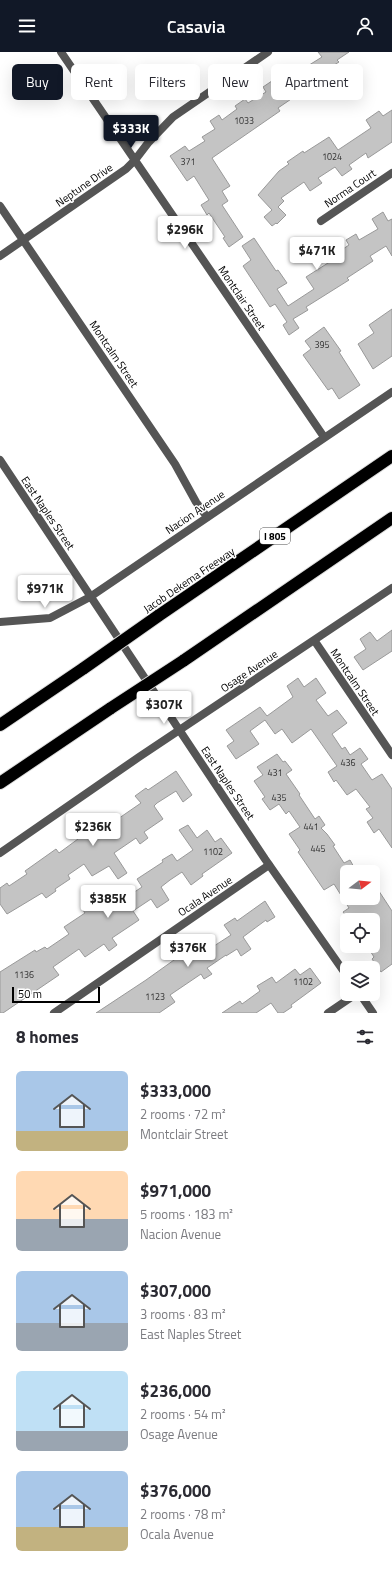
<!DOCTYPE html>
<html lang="en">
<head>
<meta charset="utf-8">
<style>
  :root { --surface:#fff; --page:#f2f2f3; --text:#2b2b33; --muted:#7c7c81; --accent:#111827 }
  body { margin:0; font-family:"Titillium Web",sans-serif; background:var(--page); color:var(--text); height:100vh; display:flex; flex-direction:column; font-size:15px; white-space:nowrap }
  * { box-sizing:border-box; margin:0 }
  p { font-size:13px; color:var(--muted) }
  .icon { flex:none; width:22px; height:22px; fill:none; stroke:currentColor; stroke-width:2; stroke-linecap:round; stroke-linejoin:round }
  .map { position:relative; height:961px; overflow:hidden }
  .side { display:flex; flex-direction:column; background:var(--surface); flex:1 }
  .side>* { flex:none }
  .top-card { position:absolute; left:12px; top:12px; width:368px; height:36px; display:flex; gap:8px }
  .needle { width:26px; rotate:74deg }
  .tools { position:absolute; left:340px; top:813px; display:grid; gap:8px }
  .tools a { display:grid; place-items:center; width:40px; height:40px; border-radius:6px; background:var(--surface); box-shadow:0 4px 16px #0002; font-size:20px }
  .scale { position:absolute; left:12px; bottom:10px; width:88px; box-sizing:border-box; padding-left:4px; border:2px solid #000; border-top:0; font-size:11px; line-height:14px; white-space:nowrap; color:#000; -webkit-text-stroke:3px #fff; paint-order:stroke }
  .price { position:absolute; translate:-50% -34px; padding:0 9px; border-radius:4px; background:#fff; color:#222; font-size:13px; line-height:26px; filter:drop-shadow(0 1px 2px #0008) }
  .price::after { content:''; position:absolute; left:50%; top:24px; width:12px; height:9px; margin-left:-6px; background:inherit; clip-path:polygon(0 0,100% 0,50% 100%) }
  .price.selected { background:var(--accent); color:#fff }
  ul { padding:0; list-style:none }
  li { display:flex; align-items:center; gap:12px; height:100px; padding:0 16px }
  li span { display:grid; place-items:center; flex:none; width:112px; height:80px; border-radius:6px; color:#555 }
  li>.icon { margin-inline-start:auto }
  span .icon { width:48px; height:48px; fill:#fffc; stroke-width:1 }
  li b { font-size:17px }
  h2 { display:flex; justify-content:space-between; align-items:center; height:48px; padding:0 16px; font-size:17px }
  .tag { padding:0 14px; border-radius:6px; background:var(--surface); box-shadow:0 4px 16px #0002; font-size:14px; line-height:36px }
  .tag.selected { background:var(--accent); color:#fff }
  header { display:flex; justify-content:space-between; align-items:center; height:52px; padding:0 16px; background:var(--accent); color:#fff; font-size:18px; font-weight:600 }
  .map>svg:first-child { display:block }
  .building { fill:#c4c4c4; stroke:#999 }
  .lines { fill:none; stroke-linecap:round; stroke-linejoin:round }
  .motorway-casing { stroke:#dbdbdb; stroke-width:14 }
  .minor { stroke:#555; stroke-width:8 }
  .tertiary { stroke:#555; stroke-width:8 }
  .motorway { stroke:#000; stroke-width:12 }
  .motorway-bridge-casing { stroke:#dbdbdb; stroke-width:14; stroke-linecap:butt }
  .motorway-bridge { stroke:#000; stroke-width:12 }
  .labels { text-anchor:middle; stroke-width:3; stroke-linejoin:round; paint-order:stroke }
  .number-label { font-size:9px; fill:#313131 }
  .shield { fill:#fff; stroke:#4c4c4c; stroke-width:1 }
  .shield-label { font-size:10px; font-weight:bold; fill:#000 }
  .street-label { font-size:11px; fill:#000; stroke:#fff }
</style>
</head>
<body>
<header><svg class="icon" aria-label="menu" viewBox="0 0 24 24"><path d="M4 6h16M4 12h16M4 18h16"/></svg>Casavia<svg class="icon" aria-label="person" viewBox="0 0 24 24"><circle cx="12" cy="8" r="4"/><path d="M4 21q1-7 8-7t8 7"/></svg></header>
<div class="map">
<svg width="392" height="961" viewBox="0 0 392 961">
  <rect width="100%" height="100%" fill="#fff"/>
  <path class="building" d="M 318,0 L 349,0 L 337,8 L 339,10 L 331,15 L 335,22 L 302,45 L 300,41 L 278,56 L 280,59 L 212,106 L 230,134 L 222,139 L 228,149 L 222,153 L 243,185 L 229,195 L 223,186 L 225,185 L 209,161 L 207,163 L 201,153 L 209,148 L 194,124 L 187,129 L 170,104 L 185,94 L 189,99 L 205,89 L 202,85 L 215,77 L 210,69 L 219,63 L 222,68 L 237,57 L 235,54 L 245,47 L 248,51 L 266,40 L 263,35 L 294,14 L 298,20 L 322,5 Z
    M 392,58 L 392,90 L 368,106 L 366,101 L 349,113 L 352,117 L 342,124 L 335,115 L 318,126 L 322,131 L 310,139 L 304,130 L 281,146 L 284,149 L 278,155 L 286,163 L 277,172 L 276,171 L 272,174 L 264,165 L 272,158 L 258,143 L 279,119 L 289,112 L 287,110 L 303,99 L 304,101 L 329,85 L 338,98 L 371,76 L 366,68 L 379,59 L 383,64 Z
    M 383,160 L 388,169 L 392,167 L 392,204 L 386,194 L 370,204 L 373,209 L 347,226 L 349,228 L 306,255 L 308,258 L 293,267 L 299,276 L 289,283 L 283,273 L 287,270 L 275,252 L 270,255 L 243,214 L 251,208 L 242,194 L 254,186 L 276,219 L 278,218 L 287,231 L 277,237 L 288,254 L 314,237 L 306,225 L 339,204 L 337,201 L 349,193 L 346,188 L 356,182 L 359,188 L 378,177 L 372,167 Z
    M 392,257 L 392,304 L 373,317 L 358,292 L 374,281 L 369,273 Z
    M 324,275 L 341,299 L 339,300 L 360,333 L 339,347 L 332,336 L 328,338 L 303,303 L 311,297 L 305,289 Z
    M 392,578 L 392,599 L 363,618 L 354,605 L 366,597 L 360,587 L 370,580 L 377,589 Z
    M 298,626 L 304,635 L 316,626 L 326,641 L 316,648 L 328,664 L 337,658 L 347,671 L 332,682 L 342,697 L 345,695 L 350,703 L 360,696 L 368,707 L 361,712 L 372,728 L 382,722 L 392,737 L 392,796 L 379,777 L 374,781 L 367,770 L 373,766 L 366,757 L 370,755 L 356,737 L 347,743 L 336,728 L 334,730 L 328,720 L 337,714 L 311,677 L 292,691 L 282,677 L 275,682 L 265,668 L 250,679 L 259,692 L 236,707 L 227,694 L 234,689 L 226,678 L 260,655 L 267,664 L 293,645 L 287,634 Z
    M 277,702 L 283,710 L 285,709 L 292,718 L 286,722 L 300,742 L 299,743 L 315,767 L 319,764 L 325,773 L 321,776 L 327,782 L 335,793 L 333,794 L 344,811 L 350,808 L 355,817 L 351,820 L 347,820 L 347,846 L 373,846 L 373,830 L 392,859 L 392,912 L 381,920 L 372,907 L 374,905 L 367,894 L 373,894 L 373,868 L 349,868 L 343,860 L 349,856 L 334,832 L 324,838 L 298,800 L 300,798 L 289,782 L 300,775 L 289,759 L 286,762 L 279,752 L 270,758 L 262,747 L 265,745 L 254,729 L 263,723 L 257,715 Z
    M 176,719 L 192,743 L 183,750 L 176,739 L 157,751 L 154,754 L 163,767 L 144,780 L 148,786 L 140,792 L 136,786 L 114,801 L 127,821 L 118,827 L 109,814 L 92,824 L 84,812 L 68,823 L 70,827 L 55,837 L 56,839 L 46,846 L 42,841 L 7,862 L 0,852 L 0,836 L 7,831 L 9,834 L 27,822 L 25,819 L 56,797 L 59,801 L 78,787 L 75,784 L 106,763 L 112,771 L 141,751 L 135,744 L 146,736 L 148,738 Z
    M 188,773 L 197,786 L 207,778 L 215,790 L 221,786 L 232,801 L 202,822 L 203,824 L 191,833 L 182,820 L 170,828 L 161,835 L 169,848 L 157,856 L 151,847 L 133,859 L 139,868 L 112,886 L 117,893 L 109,899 L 104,892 L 85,905 L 79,897 L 53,915 L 59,923 L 3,961 L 0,961 L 0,920 L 35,898 L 36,900 L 45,895 L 47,897 L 69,882 L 64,875 L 85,861 L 83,858 L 104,845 L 106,848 L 121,837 L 127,845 L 142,835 L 137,827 L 163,810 L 162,808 L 172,802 L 177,809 L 193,798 L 179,778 Z
    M 265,849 L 275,865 L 267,870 L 266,868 L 243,885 L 251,897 L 241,904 L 237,897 L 226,904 L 226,903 L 207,916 L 212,922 L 204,927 L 201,922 L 170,943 L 175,950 L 159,961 L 96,961 L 146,928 L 195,893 L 201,902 L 213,893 L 214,894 L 231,883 L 224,873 L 235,866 L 237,869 Z
    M 310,916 L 321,931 L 291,953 L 292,955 L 283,961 L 278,961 L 271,951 L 256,961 L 222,961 L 240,949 L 242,952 L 260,939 L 257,934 L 272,925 L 276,931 L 295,917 L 300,923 Z"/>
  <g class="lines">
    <defs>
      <path id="motorway" d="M 158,564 L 392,404
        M 183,609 L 392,466
        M 0,673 L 84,616
        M 0,731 L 111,656"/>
    </defs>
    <use href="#motorway" class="motorway-casing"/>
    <path class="minor" d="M 61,0 L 324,385
      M 0,154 L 175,412 L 196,450 L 207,465
      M 321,169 L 392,121
      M 0,204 L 126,117 L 135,108 L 148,91 L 173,65 L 268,0
      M 314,588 L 392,703
      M 0,801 L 139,705 L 392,536
      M 54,961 L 269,813
      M 328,961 L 356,942"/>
    <path class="tertiary" d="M 0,408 L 265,807 L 347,924
      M 0,570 L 50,566 L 90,545 L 392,340
      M 360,942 L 373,961"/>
    <use href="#motorway" class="motorway"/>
    <defs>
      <path id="motorway-bridge" d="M 84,616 L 158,564
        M 111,656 L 183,609"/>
    </defs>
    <use href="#motorway-bridge" class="motorway-bridge-casing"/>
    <use href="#motorway-bridge" class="motorway-bridge"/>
  </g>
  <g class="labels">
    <g class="number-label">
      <text x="244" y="72">1033</text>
      <text x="332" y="108">1024</text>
      <text x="188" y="113">371</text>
      <text x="322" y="296">395</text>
      <text x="348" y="714">436</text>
      <text x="275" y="724">431</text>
      <text x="279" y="749">435</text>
      <text x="311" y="778">441</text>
      <text x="318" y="800">445</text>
      <text x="213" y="803">1102</text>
      <text x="24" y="926">1136</text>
      <text x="303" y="933">1102</text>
      <text x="155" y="948">1123</text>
    </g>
    <rect class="shield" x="260" y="476" width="30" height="16" rx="3"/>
    <g class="shield-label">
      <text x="275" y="488">I 805</text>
    </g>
    <g class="street-label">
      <text transform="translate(84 133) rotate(-35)" y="4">Neptune Drive</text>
      <text transform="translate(350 136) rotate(-34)" y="4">Norma Court</text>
      <text transform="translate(242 246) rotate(56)" y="4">Montclair Street</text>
      <text transform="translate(114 302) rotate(56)" y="4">Montcalm Street</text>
      <text transform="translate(195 460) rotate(-34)" y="4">Nacion Avenue</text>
      <text transform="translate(48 461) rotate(56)" y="4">East Naples Street</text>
      <text transform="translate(189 528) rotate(-34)" y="4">Jacob Dekema Freeway</text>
      <text transform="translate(249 619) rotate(-34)" y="4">Osage Avenue</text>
      <text transform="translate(355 630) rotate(56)" y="4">Montcalm Street</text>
      <text transform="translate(228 731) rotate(56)" y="4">East Naples Street</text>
      <text transform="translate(205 844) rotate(-34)" y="4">Ocala Avenue</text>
    </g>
  </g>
</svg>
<div class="tools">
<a><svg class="needle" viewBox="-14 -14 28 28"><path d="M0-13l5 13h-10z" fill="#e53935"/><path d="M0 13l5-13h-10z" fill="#7c7c81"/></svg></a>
<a><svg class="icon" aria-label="locate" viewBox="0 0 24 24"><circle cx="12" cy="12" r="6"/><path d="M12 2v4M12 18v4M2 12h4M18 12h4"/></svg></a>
<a><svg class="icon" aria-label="layers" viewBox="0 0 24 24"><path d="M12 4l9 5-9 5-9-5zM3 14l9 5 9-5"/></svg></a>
</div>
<div class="scale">50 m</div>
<b class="price selected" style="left:131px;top:97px">$333K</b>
<b class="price" style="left:185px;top:198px">$296K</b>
<b class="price" style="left:317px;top:219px">$471K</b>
<b class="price" style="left:45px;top:557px">$971K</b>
<b class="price" style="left:164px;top:673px">$307K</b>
<b class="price" style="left:93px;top:795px">$236K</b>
<b class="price" style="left:108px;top:867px">$385K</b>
<b class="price" style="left:188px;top:916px">$376K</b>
<div class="top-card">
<a class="tag selected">Buy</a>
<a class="tag">Rent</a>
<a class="tag">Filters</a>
<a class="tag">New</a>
<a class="tag">Apartment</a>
</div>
</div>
<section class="side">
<h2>8 homes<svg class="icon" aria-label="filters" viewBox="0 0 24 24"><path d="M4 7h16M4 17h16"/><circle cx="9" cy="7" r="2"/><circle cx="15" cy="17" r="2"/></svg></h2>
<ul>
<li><span style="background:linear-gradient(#a9c7e8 75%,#c2b280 0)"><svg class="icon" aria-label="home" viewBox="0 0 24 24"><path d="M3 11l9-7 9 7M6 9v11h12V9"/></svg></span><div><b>$333,000</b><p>2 rooms · 72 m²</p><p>Montclair Street</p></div></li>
<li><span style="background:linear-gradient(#ffd9b3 60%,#9aa5b1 0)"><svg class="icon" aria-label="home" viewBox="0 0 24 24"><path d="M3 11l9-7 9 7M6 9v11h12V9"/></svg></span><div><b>$971,000</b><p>5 rooms · 183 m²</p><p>Nacion Avenue</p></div></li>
<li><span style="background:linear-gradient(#a9c7e8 65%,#9aa5b1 0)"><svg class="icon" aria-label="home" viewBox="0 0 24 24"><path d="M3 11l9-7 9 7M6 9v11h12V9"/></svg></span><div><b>$307,000</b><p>3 rooms · 83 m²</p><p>East Naples Street</p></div></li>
<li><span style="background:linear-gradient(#bfe0f5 75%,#9aa5b1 0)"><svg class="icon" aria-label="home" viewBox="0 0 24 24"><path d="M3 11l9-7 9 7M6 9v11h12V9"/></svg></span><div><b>$236,000</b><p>2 rooms · 54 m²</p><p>Osage Avenue</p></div></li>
<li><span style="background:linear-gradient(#a9c7e8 70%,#c2b280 0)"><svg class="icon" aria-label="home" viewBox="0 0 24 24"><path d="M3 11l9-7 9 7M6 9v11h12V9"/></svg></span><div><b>$376,000</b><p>2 rooms · 78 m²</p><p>Ocala Avenue</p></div></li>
</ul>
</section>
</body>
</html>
